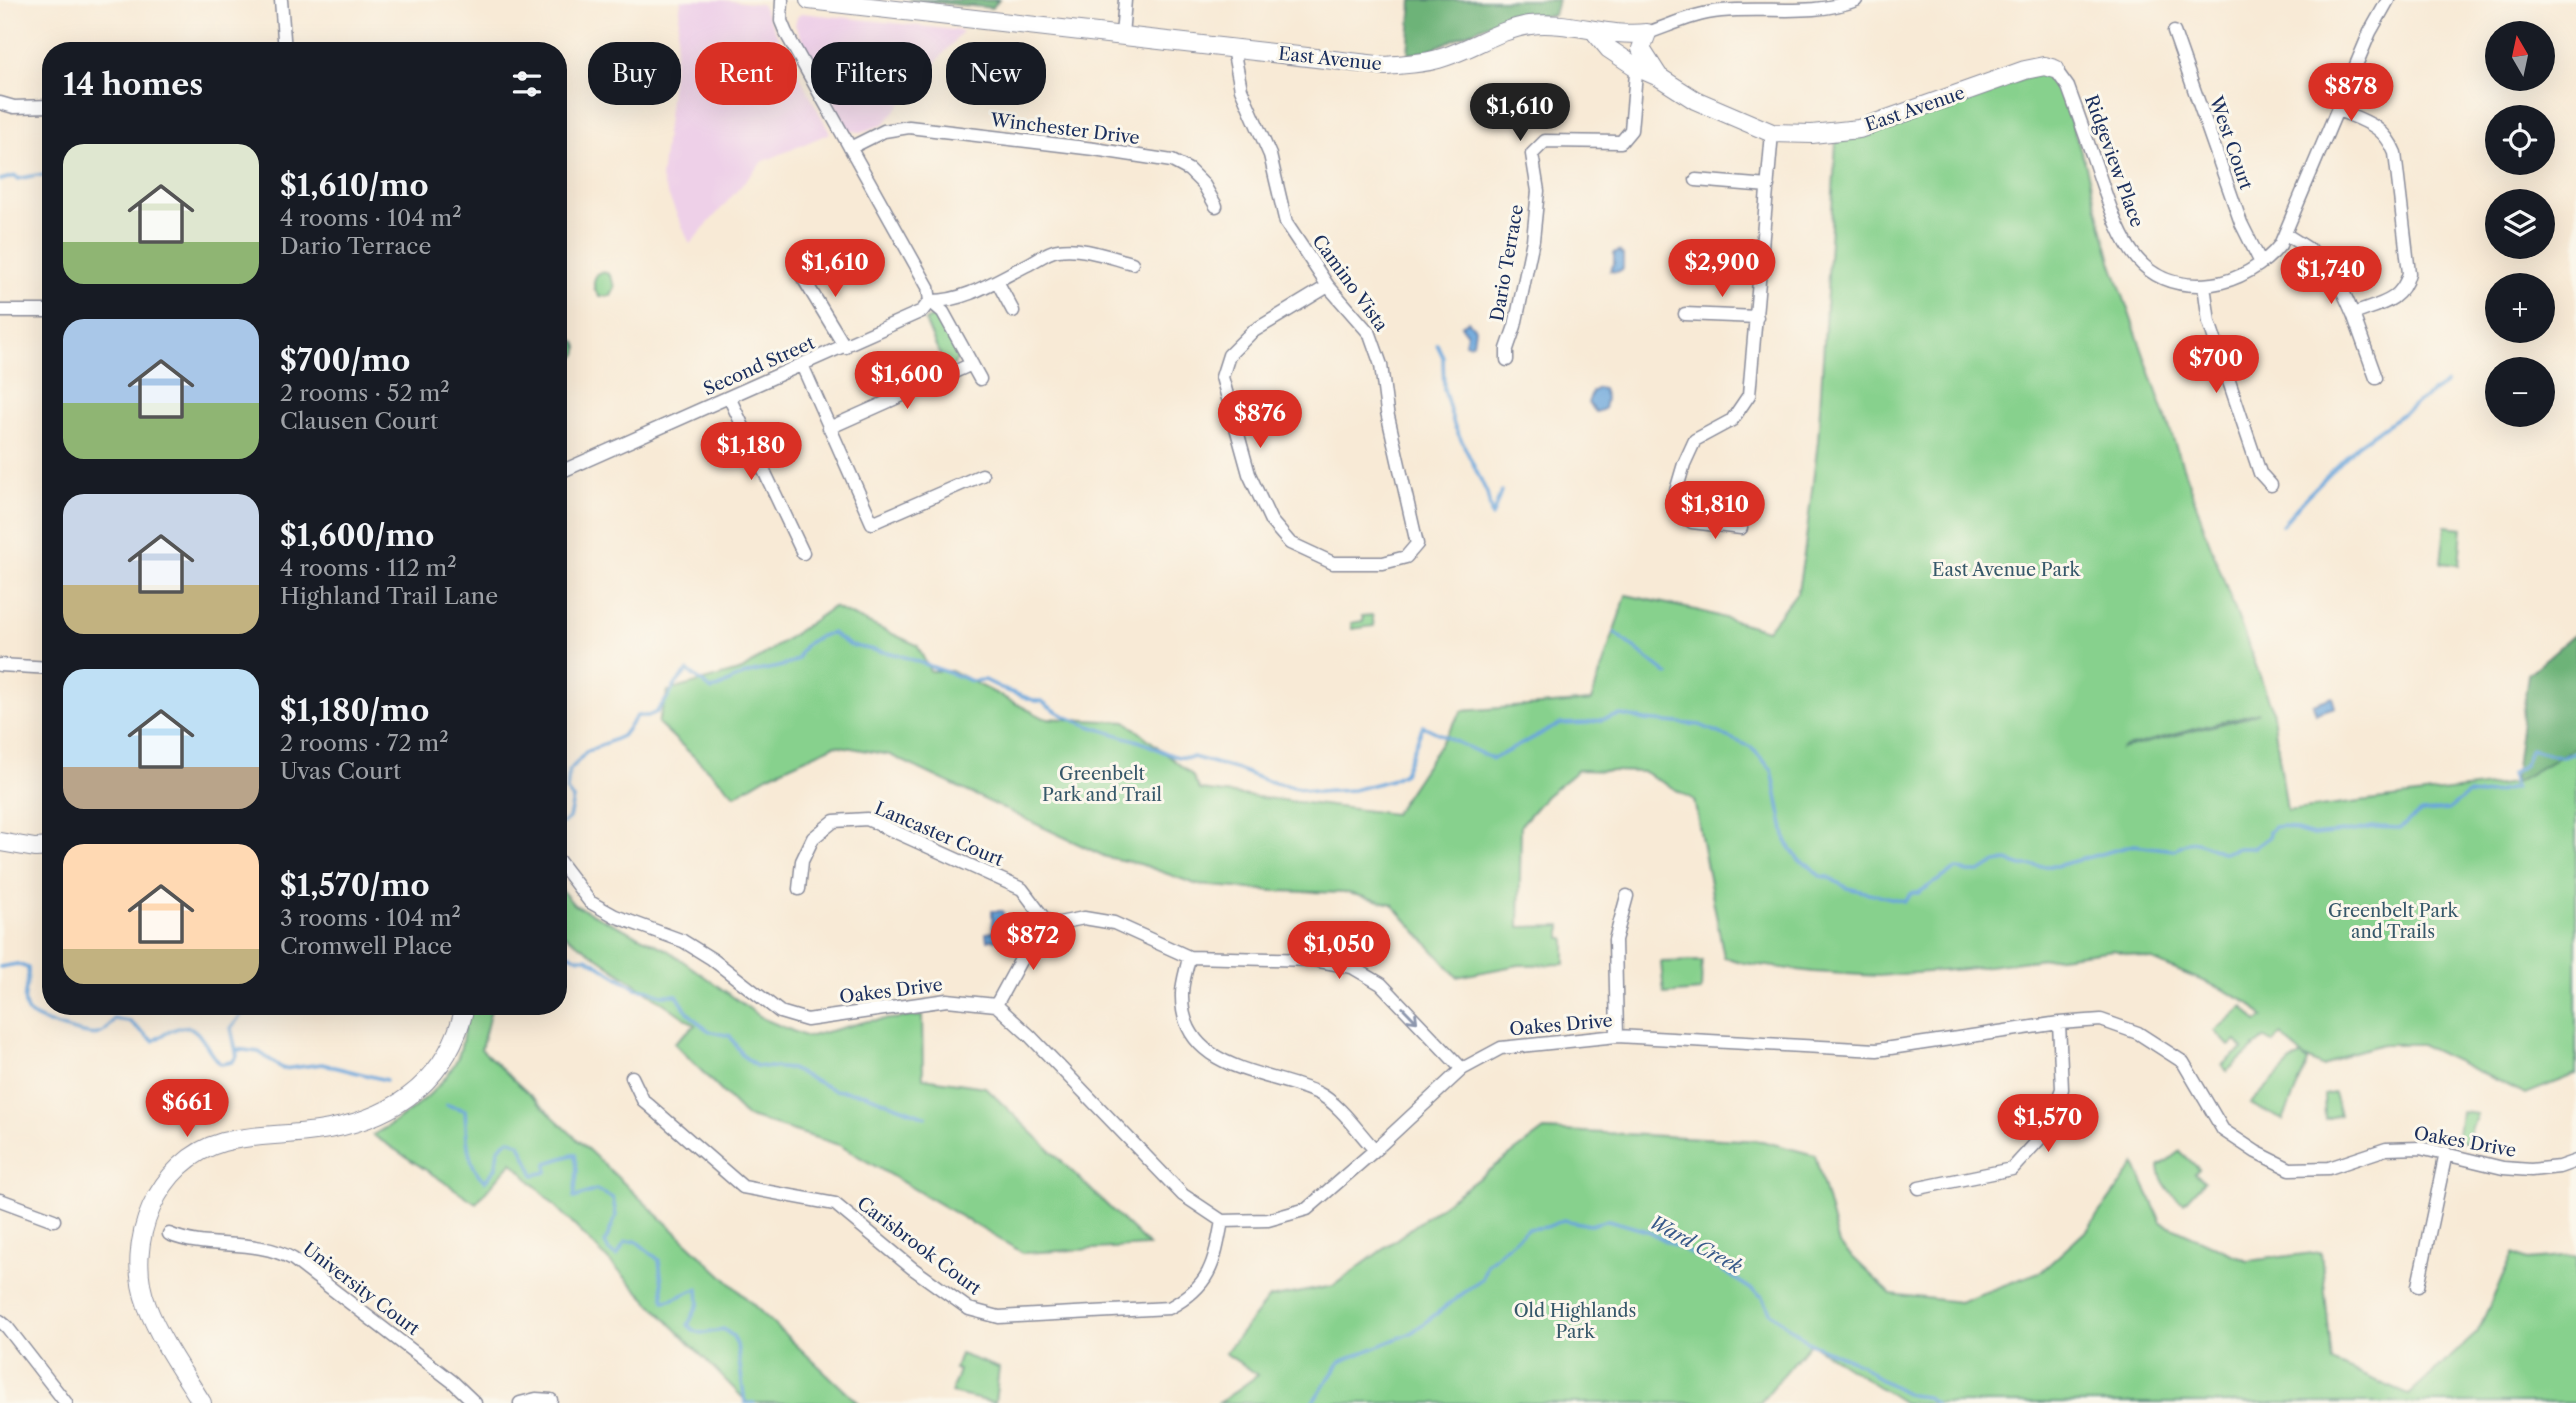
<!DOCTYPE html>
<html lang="en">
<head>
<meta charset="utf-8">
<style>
  :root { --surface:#171b24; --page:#20242c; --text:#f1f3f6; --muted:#9ea1a6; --accent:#d93025 }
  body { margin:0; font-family:"Libre Caslon Text",serif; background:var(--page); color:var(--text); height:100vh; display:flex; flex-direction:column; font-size:26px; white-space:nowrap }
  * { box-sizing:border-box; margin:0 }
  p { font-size:23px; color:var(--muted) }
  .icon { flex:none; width:38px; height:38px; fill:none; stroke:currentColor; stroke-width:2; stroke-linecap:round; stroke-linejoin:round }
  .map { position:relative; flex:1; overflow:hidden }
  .panel { position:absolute; left:42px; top:42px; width:525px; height:973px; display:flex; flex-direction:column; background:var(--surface); border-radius:28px; box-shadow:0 7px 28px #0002 }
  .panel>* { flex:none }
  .banner { position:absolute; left:588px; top:42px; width:665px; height:63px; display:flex; gap:14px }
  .needle { width:46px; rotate:351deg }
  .buttons { position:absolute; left:2485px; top:21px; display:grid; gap:14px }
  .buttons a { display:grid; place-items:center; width:70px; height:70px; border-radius:50%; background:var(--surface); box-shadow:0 7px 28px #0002; font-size:35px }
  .price { position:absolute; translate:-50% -60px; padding:0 16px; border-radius:24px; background:var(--accent); color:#fff; font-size:23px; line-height:46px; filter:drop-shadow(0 2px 4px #0008) }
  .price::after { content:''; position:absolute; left:50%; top:42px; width:21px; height:16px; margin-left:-10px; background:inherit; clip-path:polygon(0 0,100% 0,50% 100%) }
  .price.current { background:#222; color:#fff }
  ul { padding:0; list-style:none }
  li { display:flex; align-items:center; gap:21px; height:175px; padding:0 21px }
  li span { display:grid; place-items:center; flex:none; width:196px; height:140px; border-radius:21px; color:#555 }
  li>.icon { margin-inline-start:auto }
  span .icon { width:84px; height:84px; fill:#fffc; stroke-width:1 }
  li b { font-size:30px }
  h2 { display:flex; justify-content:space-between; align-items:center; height:84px; padding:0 21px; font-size:30px }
  .chip { padding:0 24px; border-radius:28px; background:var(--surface); box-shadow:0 7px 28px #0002; font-size:24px; line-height:63px }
  .chip.current { background:var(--accent); color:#fff }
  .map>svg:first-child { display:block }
  .built { fill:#eed0e8 }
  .green { fill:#87d18d; stroke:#518076; stroke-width:2; fill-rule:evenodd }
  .forest { fill:#6db378; stroke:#44716b; stroke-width:2 }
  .water { fill:#6aa6db; stroke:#426a9c; stroke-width:2 }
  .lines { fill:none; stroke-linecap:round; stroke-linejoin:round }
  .stream { stroke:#6aa6db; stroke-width:3.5 }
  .street-casing { stroke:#8a8c9a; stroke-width:15 }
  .secondary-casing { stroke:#8a8c9a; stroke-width:20 }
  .street { stroke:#fff; stroke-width:12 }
  .secondary { stroke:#fff; stroke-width:18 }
  .oneway { stroke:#8d97ae }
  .labels { text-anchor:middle; stroke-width:6; stroke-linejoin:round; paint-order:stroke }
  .street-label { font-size:18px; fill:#1b2f5e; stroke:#fbf7ec }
  .park-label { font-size:18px; fill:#36586a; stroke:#fbf7ec }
  .water-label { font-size:19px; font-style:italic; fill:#37598a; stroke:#fbf7ec }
</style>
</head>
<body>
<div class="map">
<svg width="2576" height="1403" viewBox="0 0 2576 1403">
  <rect width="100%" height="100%" fill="#fbf7ec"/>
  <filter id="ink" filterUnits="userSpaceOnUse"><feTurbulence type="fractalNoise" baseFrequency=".0143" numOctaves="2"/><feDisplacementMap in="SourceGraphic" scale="14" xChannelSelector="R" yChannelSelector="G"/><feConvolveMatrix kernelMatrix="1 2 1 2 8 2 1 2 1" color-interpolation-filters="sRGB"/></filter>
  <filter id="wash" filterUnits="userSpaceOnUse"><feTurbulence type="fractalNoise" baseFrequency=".00686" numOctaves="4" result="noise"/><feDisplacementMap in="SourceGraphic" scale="28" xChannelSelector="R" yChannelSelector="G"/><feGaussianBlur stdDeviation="1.57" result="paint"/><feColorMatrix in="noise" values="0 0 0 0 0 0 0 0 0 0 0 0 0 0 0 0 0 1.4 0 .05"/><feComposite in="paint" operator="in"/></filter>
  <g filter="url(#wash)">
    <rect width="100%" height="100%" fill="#f8ead6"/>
    <path class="built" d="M 681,0 L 723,0 L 761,4 L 830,133 L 762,162 L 690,244 L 661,179 Z
      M 802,13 L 876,21 L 963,31 L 883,125 L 860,132 L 847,130 L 821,74 L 795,25 L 797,17 Z"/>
    <path class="green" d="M 2037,74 C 2049,74 2053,77 2059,87 L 2085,163 L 2111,261 L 2209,541 L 2272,708 L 2287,811 L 2514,783 L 2576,745 L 2576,1074 L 2526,1094 L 2420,1044 L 2383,1044 L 2350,1053 L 2323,1067 L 2302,1056 L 2308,1062 L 2283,1120 L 2250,1104 L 2290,1063 L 2302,1055 L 2281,1035 L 2273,1043 L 2265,1038 L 2227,1071 L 2222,1065 L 2243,1049 L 2236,1041 L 2229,1046 L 2215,1031 L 2243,1007 L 2257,1022 L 2264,1017 L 2251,1004 L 2222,989 L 2152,960 L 2114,950 L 1965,969 L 1878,976 L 1813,972 L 1744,963 L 1724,957 L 1694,800 L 1644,772 L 1578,770 L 1546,796 L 1521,825 L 1519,927 L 1561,926 L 1561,938 L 1565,938 L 1565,964 L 1519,965 L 1457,977 L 1392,904 L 1348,893 L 1275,891 L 1198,885 L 1140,864 L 1106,857 L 890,755 L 835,745 L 767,776 L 735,795 L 658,723 L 668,691 L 742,670 L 833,607 L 917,645 L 930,671 L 952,671 L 1044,718 L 1127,722 L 1192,775 L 1200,790 L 1394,814 L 1462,711 L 1591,701 L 1626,595 L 1700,611 L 1767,630 L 1798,591 L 1805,547 L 1818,441 L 1836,142 L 1856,137 ZM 2259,712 L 2244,718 L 2122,749 L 2123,748 Z
      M 603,272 L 609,274 L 615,286 L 611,296 L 599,296 C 593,289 592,282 597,274 Z
      M 936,315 L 940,317 L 959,354 L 954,365 L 946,369 L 925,321 Z
      M556 349a11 11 0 1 1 22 0a11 11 0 1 1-22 0Z
      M 2445,526 L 2462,528 L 2459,565 L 2441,563 Z
      M 1372,615 L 1374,626 L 1352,629 L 1351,623 L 1363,621 L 1362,616 Z
      M 558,886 L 574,905 L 666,949 L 764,1019 L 807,1037 L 868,1021 L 922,1016 L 923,1078 L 985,1087 L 1149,1246 L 1023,1253 L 839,1145 L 746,1116 L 674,1043 L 695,1025 L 558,930 Z
      M 1702,961 L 1701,991 L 1664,994 L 1661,962 Z
      M 467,1006 L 492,1006 L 481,1049 L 858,1403 L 748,1403 L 512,1162 L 476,1203 L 373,1135 C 402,1119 442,1090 457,1059 C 464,1045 464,1022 467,1006 Z
      M 2334,1093 L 2340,1115 L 2325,1119 L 2324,1095 Z
      M 2461,1112 L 2477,1114 L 2466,1143 L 2457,1140 Z
      M 1544,1130 L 1762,1141 L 1815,1155 L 1839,1244 L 1891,1294 L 1959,1302 L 2042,1271 L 2088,1229 L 2135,1164 L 2161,1222 L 2247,1261 L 2321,1252 L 2332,1362 L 2409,1395 L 2477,1333 L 2513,1254 L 2527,1260 L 2576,1256 L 2576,1403 L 1904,1403 L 1810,1343 L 1760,1403 L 1219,1403 L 1258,1375 L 1225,1353 L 1269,1298 L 1333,1286 Z
      M 2180,1151 L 2199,1169 L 2195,1173 L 2204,1181 L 2184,1203 C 2172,1196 2160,1182 2159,1167 Z
      M 960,1354 L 999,1368 L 995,1403 L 951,1393 L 959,1370 L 955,1369 Z"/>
    <path class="forest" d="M 909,0 L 999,0 L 992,8 Z
      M 1412,0 L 1558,0 L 1554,15 L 1500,19 L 1425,52 L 1408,54 Z
      M 2576,633 L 2576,747 L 2514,783 L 2528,674 Z"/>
    <path class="water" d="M 1619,251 L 1623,255 L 1623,269 L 1617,272 L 1610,271 L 1614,263 L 1614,253 Z
      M 1468,321 L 1475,328 L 1473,343 L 1470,345 L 1465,343 L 1467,334 L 1461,325 Z
      M 1598,388 L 1603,389 L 1606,398 L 1604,409 L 1596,412 L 1588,403 L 1592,392 Z
      M 2332,697 L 2335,707 L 2316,713 L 2313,704 Z
      M 992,911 L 1003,911 L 1005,940 L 987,940 L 986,933 L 993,932 Z"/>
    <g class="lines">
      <path class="stream" d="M 0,180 L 16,176 L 17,179 L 37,175 L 51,176
        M 1437,344 L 1443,357 L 1444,389 L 1454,425 L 1487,493 L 1492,517 L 1501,492
        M 2282,525 L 2305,498 L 2358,445 L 2446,383
        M 1615,633 L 1668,675
        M 563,823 L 569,818 L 573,799 L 567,791 L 569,771 L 586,752 L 622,736 L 637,716 L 648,716 L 657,712 C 660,705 667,701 670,694 C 675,684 679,679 688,671 L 712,690 C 723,686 732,680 743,675 C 762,668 780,670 798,659 C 802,642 817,636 832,633 L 849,645 L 899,655 L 972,681 L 985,680 L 1005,690 L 1036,701 L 1042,701 C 1066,722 1106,731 1135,740 C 1154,745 1172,761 1193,757 L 1239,770 L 1267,781 L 1316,792 L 1353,790 L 1391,780 L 1404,773 L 1423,726 L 1493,759 L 1560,724 L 1588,723 L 1621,715 L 1645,720 L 1700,725 L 1751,747 L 1772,770 L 1786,841 L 1799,860 L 1809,865 L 1820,876 L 1828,877 L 1847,888 L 1904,901 L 1912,893 L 1918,893 L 1956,869 L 1968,872 L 1979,872 L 1996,863 L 2007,861 L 2022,866 L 2056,866 L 2134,845 L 2175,850 C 2196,833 2203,846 2224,853 L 2238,848 L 2254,848 L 2269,837 L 2269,832 L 2274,827 L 2283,826 L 2313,835 L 2354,831 L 2373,827 L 2400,828 L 2421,812 L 2448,810 L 2468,794 L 2482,795 L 2515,788 L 2511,774 L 2524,765 L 2531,749 L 2561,757 L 2576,753
        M 559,834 L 560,832
        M 558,949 L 579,958 L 587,958 L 636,988 L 649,990 L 661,995 L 677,995 C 684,1008 695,1022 708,1030 C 713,1033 723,1034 730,1036 L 742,1055 L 756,1066 L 791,1069 L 834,1090 L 865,1094 L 926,1117
        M 0,967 L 17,964 L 28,968 C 30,982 20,998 27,1011 C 33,1020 88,1037 98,1034 C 106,1032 109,1026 114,1019 L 129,1021 L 153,1041 C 198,1012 193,1031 220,1064 L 232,1062 L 237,1056 L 231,1028 L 241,1015 L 258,1006
        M 236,1049 L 259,1052 L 283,1069 L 322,1064 L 386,1080
        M 447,1105 L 465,1110 C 467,1133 465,1165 485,1181 L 496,1168 L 498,1149 L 509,1139 L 520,1144 L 534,1175 L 547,1172 L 547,1163 L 575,1154 L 577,1172 L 574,1198 L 596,1190 L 613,1198 L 616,1216 L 605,1243 L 609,1251 L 617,1256 L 625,1242 L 636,1241 L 659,1260 L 664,1301 C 677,1300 685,1292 698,1289 L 699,1303 L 688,1325 C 698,1337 709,1333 723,1329 L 733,1336 L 737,1345 L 745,1403 L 754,1403
        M 1312,1403 L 1340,1362 L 1411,1333 L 1482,1279 L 1487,1264 L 1527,1229 L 1547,1227 L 1563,1220 L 1590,1225 L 1608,1220 L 1647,1231 L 1717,1267 L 1763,1297 L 1770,1312 L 1808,1342 L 1861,1364 L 1878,1378 L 1910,1395 L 1926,1397 L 1935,1403"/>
    </g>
  </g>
  <g filter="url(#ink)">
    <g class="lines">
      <defs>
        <path id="street" d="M 281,0 L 285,51
          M 782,0 L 781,21 L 786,33 L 928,287 L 930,301 L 943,312 L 980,379
          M 2174,32 L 2241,223 L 2261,263
          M 1647,33 C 1671,25 1696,13 1721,11 C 1768,6 1810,17 1856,0
          M 1122,35 L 1125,0
          M 1233,49 L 1241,89 L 1270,155 L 1286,223 L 1328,286 L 1370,334 L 1381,365 L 1387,412 L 1417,544 L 1406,557 L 1383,563 L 1333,563 L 1290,543 L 1271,521 L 1249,474 L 1222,377 L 1229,355 L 1252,332 L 1328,286
          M 2055,69 L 2068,87 C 2079,117 2090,148 2100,178 C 2120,236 2136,293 2212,284 C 2237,281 2264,265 2280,245 L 2370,32 L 2388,0
          M 0,103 L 14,107 L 51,106
          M 2338,110 C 2364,121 2384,125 2395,153 L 2409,273 C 2402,302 2379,304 2353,314
          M 850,148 L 884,131 L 909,127 L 1094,149 L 1172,161 L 1189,170 L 1204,185 L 1216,206
          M 1696,180 L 1768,186
          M 2285,234 L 2312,251 L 2333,269 L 2353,314 L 2376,378
          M 797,268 L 845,347
          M 997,281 L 1013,311
          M 2204,285 L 2209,322 L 2260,473 L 2271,485
          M 930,301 C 965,302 998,279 1029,264 C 1038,259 1049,251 1058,250 C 1082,246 1109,257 1132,263
          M 0,311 L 51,311
          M 1685,314 L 1757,317
          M 1507,360 L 1507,349 L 1515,326 L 1533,240 L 1538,191 L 1532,154 L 1545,141 L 1621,142 L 1631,130 L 1637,62
          M 802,365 L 872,523 L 982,475
          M 729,397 L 803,553
          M 829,428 L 972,364
          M 558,473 L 922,311 L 930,301
          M 1741,528 L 1692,522 L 1676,510 L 1676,491 L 1684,464 L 1695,440 L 1732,420 L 1749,395 L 1772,133
          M 0,665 L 51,668
          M 558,860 L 590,902 L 615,916 L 683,941 L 712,959 L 780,1012 L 807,1020 L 947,1000 L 996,1005 L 1030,1036 L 1183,1195 L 1222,1221 L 1268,1220 L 1307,1209 L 1375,1150 L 1462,1069 L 1501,1048 L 1617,1036 L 1877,1050 L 2059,1023 L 2101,1020 L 2138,1033 L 2183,1062 L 2223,1130 L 2256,1152 L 2290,1169 L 2329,1168 L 2386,1149 L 2420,1148 L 2503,1168 L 2531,1170 L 2559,1167 L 2576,1161
          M 799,889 L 802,861 L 813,838 L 834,821 L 867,819 L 1022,889 L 1049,925
          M 1189,957 C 1187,969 1182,981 1182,994 C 1180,1071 1266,1070 1318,1093 C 1340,1104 1358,1132 1375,1150
          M 996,1005 L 1026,950 L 1049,925 L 1084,918 L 1114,923 L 1189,957 L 1314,960 L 1352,967 L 1381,984 L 1462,1069
          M 1617,1036 L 1615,940 L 1627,896
          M 632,1077 L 643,1100 L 743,1187 L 835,1204 L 912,1268 L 969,1309 L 999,1317 L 1169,1308 C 1210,1286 1214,1265 1222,1221
          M 1919,1188 L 2012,1169 L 2045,1133 L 2062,1089 L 2059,1023
          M 0,1200 L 54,1220
          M 169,1234 C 208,1251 254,1237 293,1259 L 453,1382 L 475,1403
          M 2418,1286 L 2446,1153
          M 0,1321 L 7,1327 L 66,1403
          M 520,1403 L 536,1399 L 551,1400"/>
        <path id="secondary" d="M 809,0 L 1386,66 C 1402,64 1419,64 1434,60 C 1468,52 1495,30 1530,25 C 1569,20 1607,38 1647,33 L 1641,49 L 1659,77
          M 1594,31 L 1609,49 L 1636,67 L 1659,77 L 1695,100 L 1772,133 L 1812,134 L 1859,129 L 2025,70 L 2045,66 L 2055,69
          M 0,842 L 35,848 L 51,847
          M 202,1403 C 183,1372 160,1340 147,1306 C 123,1244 157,1160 223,1142 C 258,1133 294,1136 329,1129 C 398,1116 449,1078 465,1006"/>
      </defs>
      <use href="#street" class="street-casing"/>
      <use href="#secondary" class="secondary-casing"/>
      <use href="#street" class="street"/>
      <use href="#secondary" class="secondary"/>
    </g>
    <defs><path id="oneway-shaft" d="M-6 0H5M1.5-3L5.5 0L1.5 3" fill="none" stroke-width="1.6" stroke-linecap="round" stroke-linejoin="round" transform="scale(1.75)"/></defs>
    <use class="oneway" href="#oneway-shaft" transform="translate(1410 1015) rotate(46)"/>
  </g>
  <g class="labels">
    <g class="street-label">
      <text transform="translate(1330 59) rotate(6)" y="6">East Avenue</text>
      <text transform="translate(1915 109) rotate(-19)" y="6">East Avenue</text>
      <text transform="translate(1065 129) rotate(7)" y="6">Winchester Drive</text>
      <text transform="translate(2231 143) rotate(71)" y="6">West Court</text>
      <text transform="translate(2114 161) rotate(70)" y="6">Ridgeview Place</text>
      <text transform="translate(1507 263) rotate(-80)" y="6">Dario Terrace</text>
      <text transform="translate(1350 283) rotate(54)" y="6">Camino Vista</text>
      <text transform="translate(759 366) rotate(-24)" y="6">Second Street</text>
      <text transform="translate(939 834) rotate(23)" y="6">Lancaster Court</text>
      <text transform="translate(891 991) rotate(-7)" y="6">Oakes Drive</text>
      <text transform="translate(1561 1025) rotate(-5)" y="6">Oakes Drive</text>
      <text transform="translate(2465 1142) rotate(10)" y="6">Oakes Drive</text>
      <text transform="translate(919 1246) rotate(37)" y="6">Carisbrook Court</text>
      <text transform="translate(361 1289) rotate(37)" y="6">University Court</text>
    </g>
    <g class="park-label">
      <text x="2006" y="576">East Avenue Park</text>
      <text x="1102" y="780">Greenbelt<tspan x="1102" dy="21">Park and Trail</tspan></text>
      <text x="2393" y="917">Greenbelt Park<tspan x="2393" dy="21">and Trails</tspan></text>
      <text x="1575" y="1317">Old Highlands<tspan x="1575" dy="21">Park</tspan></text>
    </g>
    <g class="water-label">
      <text transform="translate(1696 1244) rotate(28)" y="7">Ward Creek</text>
    </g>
  </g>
</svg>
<div class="buttons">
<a><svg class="needle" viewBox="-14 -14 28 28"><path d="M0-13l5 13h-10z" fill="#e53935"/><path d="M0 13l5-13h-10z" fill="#9ea1a6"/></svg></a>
<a><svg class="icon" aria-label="locate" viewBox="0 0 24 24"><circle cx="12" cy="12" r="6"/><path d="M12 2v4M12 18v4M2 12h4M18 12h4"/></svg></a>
<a><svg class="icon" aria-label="layers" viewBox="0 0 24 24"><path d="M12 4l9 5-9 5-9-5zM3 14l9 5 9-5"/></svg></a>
<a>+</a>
<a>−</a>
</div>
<b class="price" style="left:2351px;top:123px">$878</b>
<b class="price current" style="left:1520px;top:143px">$1,610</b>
<b class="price" style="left:835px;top:299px">$1,610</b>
<b class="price" style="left:1722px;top:299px">$2,900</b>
<b class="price" style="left:2331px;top:306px">$1,740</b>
<b class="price" style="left:2216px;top:395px">$700</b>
<b class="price" style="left:907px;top:411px">$1,600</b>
<b class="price" style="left:1260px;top:450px">$876</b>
<b class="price" style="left:751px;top:482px">$1,180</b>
<b class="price" style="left:1715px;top:541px">$1,810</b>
<b class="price" style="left:1033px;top:972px">$872</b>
<b class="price" style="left:1339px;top:981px">$1,050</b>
<b class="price" style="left:187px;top:1139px">$661</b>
<b class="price" style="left:2048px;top:1154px">$1,570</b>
<div class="banner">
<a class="chip">Buy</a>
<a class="chip current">Rent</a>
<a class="chip">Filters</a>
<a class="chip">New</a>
</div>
<section class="panel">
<h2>14 homes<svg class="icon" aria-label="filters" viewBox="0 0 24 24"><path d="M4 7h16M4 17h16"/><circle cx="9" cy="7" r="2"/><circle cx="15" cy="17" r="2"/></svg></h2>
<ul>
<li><span style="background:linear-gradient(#dfe7d0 70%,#8fb573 0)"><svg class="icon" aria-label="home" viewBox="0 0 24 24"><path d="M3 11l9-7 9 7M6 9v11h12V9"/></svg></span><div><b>$1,610/mo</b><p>4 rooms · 104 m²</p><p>Dario Terrace</p></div></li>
<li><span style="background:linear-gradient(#a9c7e8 60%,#8fb573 0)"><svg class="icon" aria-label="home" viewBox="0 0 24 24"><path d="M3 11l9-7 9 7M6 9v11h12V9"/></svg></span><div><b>$700/mo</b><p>2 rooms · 52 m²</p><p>Clausen Court</p></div></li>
<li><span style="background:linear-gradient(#c9d6e8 65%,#c2b280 0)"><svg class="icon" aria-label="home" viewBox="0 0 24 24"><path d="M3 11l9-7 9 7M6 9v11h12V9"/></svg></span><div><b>$1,600/mo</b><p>4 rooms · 112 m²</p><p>Highland Trail Lane</p></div></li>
<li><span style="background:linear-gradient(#bfe0f5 70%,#b9a48a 0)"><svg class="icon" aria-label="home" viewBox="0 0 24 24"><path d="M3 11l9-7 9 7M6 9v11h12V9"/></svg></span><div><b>$1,180/mo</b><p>2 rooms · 72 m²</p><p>Uvas Court</p></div></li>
<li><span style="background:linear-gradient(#ffd9b3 75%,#c2b280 0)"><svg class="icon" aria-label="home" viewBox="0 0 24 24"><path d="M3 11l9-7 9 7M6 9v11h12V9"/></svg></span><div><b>$1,570/mo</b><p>3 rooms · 104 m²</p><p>Cromwell Place</p></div></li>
</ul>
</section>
</div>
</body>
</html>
